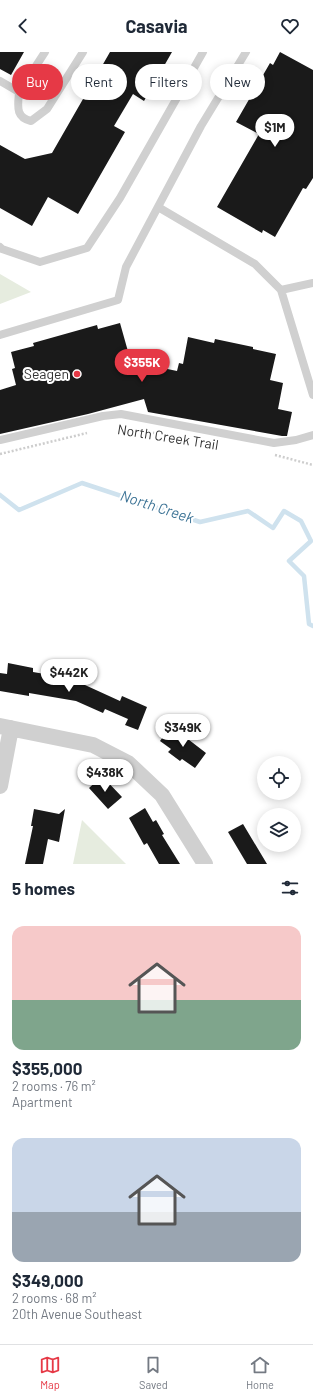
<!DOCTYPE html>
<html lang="en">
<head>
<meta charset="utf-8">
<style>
  :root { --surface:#fff; --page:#f2f2f3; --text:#1f2937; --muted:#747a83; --line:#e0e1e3; --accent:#e63946 }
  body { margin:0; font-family:Barlow,sans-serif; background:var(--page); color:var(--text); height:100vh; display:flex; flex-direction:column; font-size:15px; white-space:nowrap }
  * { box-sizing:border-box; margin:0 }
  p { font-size:13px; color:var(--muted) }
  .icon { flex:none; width:22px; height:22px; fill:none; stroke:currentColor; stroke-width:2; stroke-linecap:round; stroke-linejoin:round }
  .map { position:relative; height:812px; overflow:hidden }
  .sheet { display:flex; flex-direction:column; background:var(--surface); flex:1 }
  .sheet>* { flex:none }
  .guide { position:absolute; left:12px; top:12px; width:289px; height:36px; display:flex; gap:8px }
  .fabs { position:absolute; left:257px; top:704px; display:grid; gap:8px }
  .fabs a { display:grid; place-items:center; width:44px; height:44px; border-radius:50%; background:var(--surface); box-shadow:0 2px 10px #0003; font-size:20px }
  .price { position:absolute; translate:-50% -34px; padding:0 9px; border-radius:14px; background:#fff; color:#222; font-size:13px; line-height:26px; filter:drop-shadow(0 1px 2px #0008) }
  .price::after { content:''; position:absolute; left:50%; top:24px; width:12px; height:9px; margin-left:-6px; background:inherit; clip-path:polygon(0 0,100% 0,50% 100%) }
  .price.selected { background:var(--accent); color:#fff }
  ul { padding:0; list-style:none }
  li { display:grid; align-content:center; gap:8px; height:212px; padding:0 12px }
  li span { display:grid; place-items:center; height:124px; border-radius:12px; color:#555 }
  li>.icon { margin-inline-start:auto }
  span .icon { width:72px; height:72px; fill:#fffc; stroke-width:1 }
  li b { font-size:17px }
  h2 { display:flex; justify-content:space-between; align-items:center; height:48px; padding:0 12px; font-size:17px }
  .chip { padding:0 14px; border-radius:18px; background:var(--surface); box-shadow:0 2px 10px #0003; font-size:14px; line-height:36px }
  .chip.selected { background:var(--accent); color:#fff }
  header { display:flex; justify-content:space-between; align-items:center; height:52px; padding:0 12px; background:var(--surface); font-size:18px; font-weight:700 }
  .tabs { display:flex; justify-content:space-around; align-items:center; height:56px; border-top:1px solid var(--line); background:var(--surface); font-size:11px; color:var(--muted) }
  .tabs a { display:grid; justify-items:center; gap:2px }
  .tabs .selected { color:var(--accent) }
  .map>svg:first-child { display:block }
  .green { fill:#e6ecdf }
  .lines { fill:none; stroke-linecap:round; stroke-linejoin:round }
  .stream { stroke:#cfe2ee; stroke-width:4.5 }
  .building { fill:#1a1a1a }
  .path { stroke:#cdcdcd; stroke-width:2.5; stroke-dasharray:2 2; stroke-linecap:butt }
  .lane { stroke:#d0d0d0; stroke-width:8 }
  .street { stroke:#d0d0d0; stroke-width:16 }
  .poi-dot { fill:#e63946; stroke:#fff; stroke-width:1.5 }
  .labels { text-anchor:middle; stroke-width:4; stroke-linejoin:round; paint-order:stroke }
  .poi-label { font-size:14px; fill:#333; stroke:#fff; text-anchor:end }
  .street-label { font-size:14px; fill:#333; stroke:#fff }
  .water-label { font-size:15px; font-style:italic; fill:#3f7597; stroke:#fff }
</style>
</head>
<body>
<header><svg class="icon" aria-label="back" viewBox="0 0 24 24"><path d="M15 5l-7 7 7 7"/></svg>Casavia<svg class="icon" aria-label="heart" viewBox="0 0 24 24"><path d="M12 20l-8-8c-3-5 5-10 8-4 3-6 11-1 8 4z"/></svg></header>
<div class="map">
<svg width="313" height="812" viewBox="0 0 313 812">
  <rect width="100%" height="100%" fill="#fff"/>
  <path class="green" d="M 0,222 L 31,240 L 0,252 Z
    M 82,768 L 126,812 L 73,812 Z"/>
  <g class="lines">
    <path class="stream" d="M 0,443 L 19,458 L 82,431 L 200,470 L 248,459 L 273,476 L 284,459 L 301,469 L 311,489 L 289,509 L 304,524 L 309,572 L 313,574"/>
  </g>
  <path class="building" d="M 0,0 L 24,0 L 11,23 L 0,17 Z
    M 110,0 L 172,0 L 144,49 L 133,42 L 114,74 L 125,80 L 78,162 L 48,145 L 32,174 L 0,156 L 0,93 L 25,107 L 52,101 Z
    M 280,0 L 313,18 L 313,126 L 306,137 L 303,136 L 275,185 L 263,178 L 262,181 L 217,155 L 259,82 L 236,70 L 270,11 L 273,13 Z
    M 120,271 L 129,303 L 132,302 L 134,310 L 177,319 L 179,311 L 183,312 L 188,285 L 214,291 L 215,287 L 253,295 L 253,297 L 276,302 L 270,328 L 283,331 L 278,357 L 292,360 L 287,384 L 282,384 L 148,360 L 144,347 L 88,362 L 0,382 L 0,338 L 16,333 L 12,317 L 15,316 L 11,300 L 34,294 L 33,291 L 97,273 L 98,277 Z
    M 8,611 L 33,616 L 33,620 L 74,627 L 74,628 L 120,649 L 122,644 L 147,655 L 138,678 L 125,673 L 128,667 L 105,657 L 103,661 L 76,649 L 29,641 L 29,644 L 0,639 L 0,621 L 7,622 Z
    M 171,674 L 206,701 L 195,716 L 182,707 L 180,709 L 168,700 L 171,697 L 160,689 Z
    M 102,724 L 122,745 L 108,757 L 89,736 Z
    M 145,756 L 153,770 L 156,768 L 164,782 L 162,783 L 180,812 L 159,812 L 147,791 L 144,793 L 129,766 Z
    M 34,757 L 59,762 L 65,757 L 59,790 L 48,787 L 43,812 L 25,812 L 33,774 L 31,774 Z
    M 243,772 L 267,812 L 247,812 L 228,780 Z"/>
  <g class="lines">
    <path class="path" d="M 149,380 L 164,383
      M 0,402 L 87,381
      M 275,403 L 313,413"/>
    <path class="lane" d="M 0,29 L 19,40 L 45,0
      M 19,40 C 18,54 15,65 31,69 L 47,57 L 83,0
      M 158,155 L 255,212 L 281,238
      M 0,195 L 2,197 L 40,210 L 87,196 L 120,146 L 203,0
      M 313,231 L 281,238 L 313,343
      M 0,283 L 118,248 L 126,215 L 201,74 L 246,0
      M 0,388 L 103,364 L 121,362 L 274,391 L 296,388 L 313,383"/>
    <path class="street" d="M 0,674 L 93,693 L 128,711 L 162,743 L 205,812
      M 0,734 L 11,676"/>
  </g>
  <circle class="poi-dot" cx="77" cy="322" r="4"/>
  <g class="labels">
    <g class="poi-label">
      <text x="69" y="327">Seagen</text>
    </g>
    <g class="street-label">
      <text transform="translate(168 385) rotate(9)" y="5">North Creek Trail</text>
    </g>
    <g class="water-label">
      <text transform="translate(157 455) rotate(18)" y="5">North Creek</text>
    </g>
  </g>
</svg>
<div class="fabs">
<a><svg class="icon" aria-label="locate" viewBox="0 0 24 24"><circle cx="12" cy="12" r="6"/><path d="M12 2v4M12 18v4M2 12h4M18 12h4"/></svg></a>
<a><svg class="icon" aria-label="layers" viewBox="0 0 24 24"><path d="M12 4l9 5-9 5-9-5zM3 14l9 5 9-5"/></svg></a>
</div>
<b class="price" style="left:275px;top:96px">$1M</b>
<b class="price selected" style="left:142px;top:331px">$355K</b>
<b class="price" style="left:69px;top:641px">$442K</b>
<b class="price" style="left:183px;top:696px">$349K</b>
<b class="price" style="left:105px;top:741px">$438K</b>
<div class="guide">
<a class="chip selected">Buy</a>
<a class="chip">Rent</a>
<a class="chip">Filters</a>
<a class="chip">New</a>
</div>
</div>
<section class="sheet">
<h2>5 homes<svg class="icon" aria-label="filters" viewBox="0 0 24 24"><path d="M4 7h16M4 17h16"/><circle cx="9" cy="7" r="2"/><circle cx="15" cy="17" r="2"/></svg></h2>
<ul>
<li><span style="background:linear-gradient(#f6c9c9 60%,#7fa58c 0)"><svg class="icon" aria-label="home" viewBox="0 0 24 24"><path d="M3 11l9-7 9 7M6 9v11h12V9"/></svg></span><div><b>$355,000</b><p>2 rooms · 76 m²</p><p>Apartment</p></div></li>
<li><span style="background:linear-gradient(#c9d6e8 60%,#9aa5b1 0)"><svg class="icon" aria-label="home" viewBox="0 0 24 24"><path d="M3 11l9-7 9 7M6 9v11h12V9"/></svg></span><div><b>$349,000</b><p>2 rooms · 68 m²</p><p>20th Avenue Southeast</p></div></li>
</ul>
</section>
<nav class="tabs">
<a class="selected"><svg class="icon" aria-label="map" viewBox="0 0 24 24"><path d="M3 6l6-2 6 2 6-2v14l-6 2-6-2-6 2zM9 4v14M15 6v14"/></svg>Map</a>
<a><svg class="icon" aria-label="saved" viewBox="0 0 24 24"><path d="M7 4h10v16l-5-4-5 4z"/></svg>Saved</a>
<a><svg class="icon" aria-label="home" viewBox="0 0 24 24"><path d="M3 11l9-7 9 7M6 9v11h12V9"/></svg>Home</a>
</nav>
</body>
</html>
